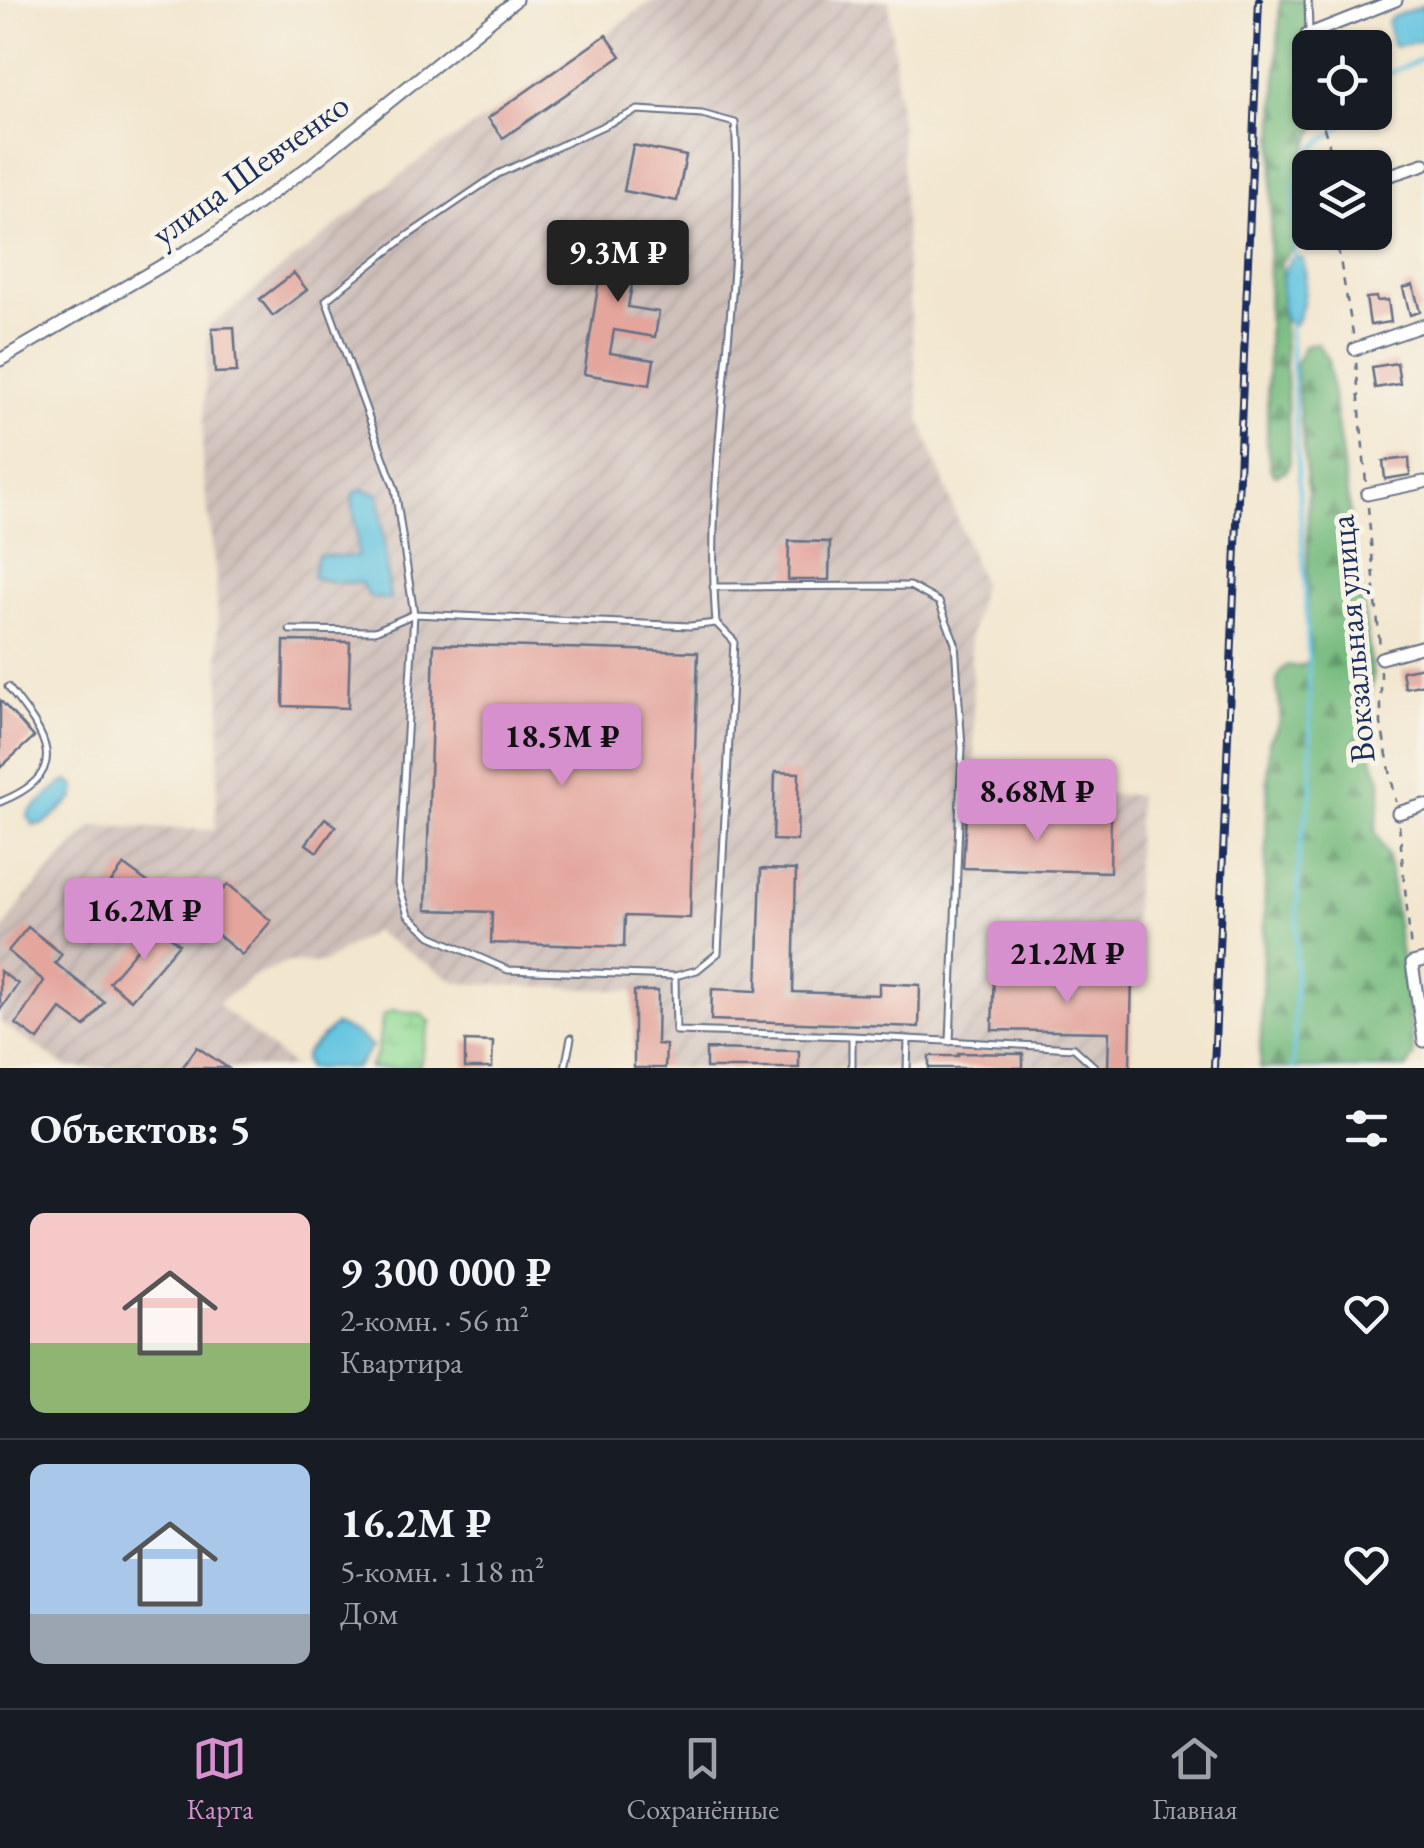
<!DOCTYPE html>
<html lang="ru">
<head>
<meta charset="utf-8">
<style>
  :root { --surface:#171b24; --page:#242831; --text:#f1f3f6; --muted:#9ea1a6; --line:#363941; --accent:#d690ce }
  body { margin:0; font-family:"EB Garamond",serif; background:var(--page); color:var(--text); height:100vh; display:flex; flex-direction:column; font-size:38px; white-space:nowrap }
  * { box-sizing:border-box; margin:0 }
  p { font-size:32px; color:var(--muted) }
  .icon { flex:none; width:55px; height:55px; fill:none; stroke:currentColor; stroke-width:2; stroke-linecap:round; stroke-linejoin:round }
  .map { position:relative; height:1068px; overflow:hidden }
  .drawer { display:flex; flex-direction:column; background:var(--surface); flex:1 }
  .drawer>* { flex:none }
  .fabs { position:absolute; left:1292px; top:30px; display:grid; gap:20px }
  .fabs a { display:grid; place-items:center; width:100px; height:100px; border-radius:15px; background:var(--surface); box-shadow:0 2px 8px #0004; font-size:50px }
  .price { position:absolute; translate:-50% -85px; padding:0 22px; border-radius:10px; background:var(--accent); color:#111; font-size:32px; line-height:65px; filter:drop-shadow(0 2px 5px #0008) }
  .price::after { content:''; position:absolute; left:50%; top:60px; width:30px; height:22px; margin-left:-15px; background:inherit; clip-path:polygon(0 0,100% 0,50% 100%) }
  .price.selected { background:#222; color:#fff }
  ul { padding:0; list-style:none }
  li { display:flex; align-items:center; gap:30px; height:250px; padding:0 30px }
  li+li { border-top:2px solid var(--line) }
  li span { display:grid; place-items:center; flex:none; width:280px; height:200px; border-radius:15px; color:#555 }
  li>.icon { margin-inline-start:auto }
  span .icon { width:120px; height:120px; fill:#fffc; stroke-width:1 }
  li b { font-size:42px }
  h2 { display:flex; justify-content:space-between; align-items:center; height:120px; padding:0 30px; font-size:42px }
  .menu { display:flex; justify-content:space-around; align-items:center; height:140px; border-top:2px solid var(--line); background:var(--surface); font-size:28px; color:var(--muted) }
  .menu a { display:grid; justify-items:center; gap:5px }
  .menu .selected { color:var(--accent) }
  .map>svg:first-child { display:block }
  .industrial { fill:url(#industrial-furrows) }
  .forest { fill:url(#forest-firs); stroke:#4a766f; stroke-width:2.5 }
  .wetland { fill:url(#wetland-marsh); stroke:#58867b; stroke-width:2.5 }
  .water { fill:#62c4e0; stroke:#3e7a9f; stroke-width:2.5 }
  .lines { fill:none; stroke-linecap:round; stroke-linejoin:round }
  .stream { stroke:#62c4e0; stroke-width:4 }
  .building { fill:#e3a59c }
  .lane-casing { stroke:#666f85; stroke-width:9 }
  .street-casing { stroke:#666f85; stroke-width:15 }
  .path { stroke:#666f85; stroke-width:2.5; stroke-dasharray:8 8; stroke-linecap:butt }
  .lane { stroke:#fff; stroke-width:5 }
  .street { stroke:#fff; stroke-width:11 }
  .rail-casing { stroke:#1b2f5e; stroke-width:8 }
  .rail { stroke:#f7f3e8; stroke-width:4; stroke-dasharray:11; stroke-linecap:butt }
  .labels { text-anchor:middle; stroke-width:10; stroke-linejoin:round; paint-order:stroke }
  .street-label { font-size:35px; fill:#1b2f5e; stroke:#f7f3e8 }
</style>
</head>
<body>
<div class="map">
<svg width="1424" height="1068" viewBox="0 0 1424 1068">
  <defs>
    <pattern id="industrial-furrows" width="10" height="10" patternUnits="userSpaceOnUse" patternTransform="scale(2.5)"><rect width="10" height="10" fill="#cfc0ba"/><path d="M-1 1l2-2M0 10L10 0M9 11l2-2" fill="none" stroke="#b1a5a2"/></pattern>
    <pattern id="forest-firs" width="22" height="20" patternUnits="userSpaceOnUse" patternTransform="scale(2.5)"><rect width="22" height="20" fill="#78bc80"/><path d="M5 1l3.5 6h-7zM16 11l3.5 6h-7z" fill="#62996c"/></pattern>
    <pattern id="wetland-marsh" width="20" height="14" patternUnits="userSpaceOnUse" patternTransform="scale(2.5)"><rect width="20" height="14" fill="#95dd98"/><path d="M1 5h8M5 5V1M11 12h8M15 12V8" fill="none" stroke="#80be85"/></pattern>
  </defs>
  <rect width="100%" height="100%" fill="#f7f3e8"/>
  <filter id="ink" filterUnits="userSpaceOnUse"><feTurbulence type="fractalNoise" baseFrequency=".01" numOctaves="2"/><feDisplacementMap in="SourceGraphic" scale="20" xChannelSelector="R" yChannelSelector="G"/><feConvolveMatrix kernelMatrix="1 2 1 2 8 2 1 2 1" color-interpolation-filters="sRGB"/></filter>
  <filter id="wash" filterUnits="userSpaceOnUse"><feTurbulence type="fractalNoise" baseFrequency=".0048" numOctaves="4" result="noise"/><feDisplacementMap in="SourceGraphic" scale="40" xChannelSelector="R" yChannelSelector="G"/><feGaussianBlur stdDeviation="2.25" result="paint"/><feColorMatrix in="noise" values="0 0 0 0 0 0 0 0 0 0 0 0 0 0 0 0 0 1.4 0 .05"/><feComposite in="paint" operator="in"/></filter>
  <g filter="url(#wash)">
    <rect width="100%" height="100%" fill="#f2e6ce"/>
    <path class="industrial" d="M 654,0 L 889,0 L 901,132 L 907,279 L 921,422 L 982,584 L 970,638 L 977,789 L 1138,795 L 1129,1068 L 634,1068 L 633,991 L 458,983 L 373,931 L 323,963 L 286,962 L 251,977 L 217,1004 L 295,1068 L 68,1068 L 0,1022 L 0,934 L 26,897 L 92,826 L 215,830 L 221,702 L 215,568 L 202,463 L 208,327 L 424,157 L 488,117 Z"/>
    <path class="forest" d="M 1280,0 L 1308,0 L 1306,70 L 1310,81 L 1310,112 L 1319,113 L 1320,118 L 1302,160 L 1307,192 L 1305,237 L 1281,261 L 1290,461 L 1287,470 L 1276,475 L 1271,471 L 1267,444 L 1269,265 Z
      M 1317,343 L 1328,360 L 1373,678 L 1363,722 L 1368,747 L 1381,780 L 1381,797 L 1375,831 L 1388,856 L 1414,1055 L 1407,1068 L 1260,1068 L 1269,742 C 1273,734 1278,727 1280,719 C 1284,700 1266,677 1288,665 C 1316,674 1311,645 1307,628 L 1308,492 L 1295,364 L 1305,345 Z"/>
    <path class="wetland" d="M 393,1010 L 421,1014 L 430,1022 L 419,1068 L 369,1068 L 377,1055 L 383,1015 Z"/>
    <path class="water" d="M 1424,5 L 1424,40 L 1394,47 L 1387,22 L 1394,16 Z
      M 1295,256 L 1303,259 C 1308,277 1305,308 1295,324 L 1290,324 L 1284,319 C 1282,298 1276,270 1295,256 Z
      M 362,489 L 379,494 L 390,600 L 369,597 L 361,583 L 333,582 L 312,577 L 317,555 L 357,557 C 360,536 351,515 353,493 Z
      M 69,781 L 76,787 L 74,798 L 44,824 L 33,825 L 28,816 L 30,811 L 62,783 Z
      M 335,1025 L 355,1033 L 372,1046 L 356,1068 L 307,1068 L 304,1059 L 306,1053 Z"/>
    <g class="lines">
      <path class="stream" d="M 1375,90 L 1385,75 L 1424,58
        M 1295,256 C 1295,217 1285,174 1317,145 C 1330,134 1345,129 1350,112
        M 1290,324 L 1308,647 L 1312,788 L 1299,851 L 1293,1068"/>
    </g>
    <g id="blocks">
      <path class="building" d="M 606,35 L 621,56 L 503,138 L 488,118 Z
        M 633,145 L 686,156 L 677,201 L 624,191 Z
        M 1364,148 L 1371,168 L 1349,168 L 1346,158 Z
        M 571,234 L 669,250 L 665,273 L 635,268 L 628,307 L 659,312 L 655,337 L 614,330 L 610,353 L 654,360 L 650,385 L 584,374 L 602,262 L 567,257 Z
        M 294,273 L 307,290 L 273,316 L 260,299 Z
        M 1413,285 L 1420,312 L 1410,315 L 1403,288 Z
        M 1376,297 L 1377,301 L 1388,300 L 1391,322 L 1370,325 L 1366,298 Z
        M 234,327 L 237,372 L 215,373 L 212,328 Z
        M 1397,363 L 1400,384 L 1375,388 L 1372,367 Z
        M 1409,458 L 1410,475 L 1385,479 L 1383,461 Z
        M 789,541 L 830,542 L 829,580 L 788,580 Z
        M 284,641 L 350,642 L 348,708 L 283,706 Z
        M 434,644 L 698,652 L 690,918 L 625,916 L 624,947 L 491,943 L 492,912 L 426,910 Z
        M 1424,667 L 1424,684 L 1405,688 L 1402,671 Z
        M 0,700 L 34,737 L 0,768 Z
        M 775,772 L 799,773 L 797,841 L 773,840 Z
        M 966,815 L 1111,819 L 1110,872 L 963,868 Z
        M 325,818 L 336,826 L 317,852 L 306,844 Z
        M 124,865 L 168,897 L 153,918 L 109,885 Z
        M 761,869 L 796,870 L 793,992 L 879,995 L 879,983 L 920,985 L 919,1027 L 711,1020 L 712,989 L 757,991 Z
        M 228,884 L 271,921 L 242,955 L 199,919 Z
        M 157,926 L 179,944 L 131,1000 L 109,982 Z
        M 28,927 L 62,954 L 55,963 L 104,1002 L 85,1027 L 61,1009 L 38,1040 L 16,1024 L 44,981 L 8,951 Z
        M 994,970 L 1132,973 L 1130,1068 L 1108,1068 L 1109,1032 L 992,1030 Z
        M 0,971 L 18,984 L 0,1010 Z
        M 634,991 L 658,991 L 657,1044 L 666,1045 L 665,1068 L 634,1068 Z
        M 465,1041 L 493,1042 L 492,1068 L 465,1068 Z
        M 197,1047 L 228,1068 L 182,1068 Z
        M 706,1049 L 799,1051 L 799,1068 L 706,1068 Z
        M 958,1053 L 1023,1054 L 1023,1068 L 929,1068 L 929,1056 L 958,1056 Z"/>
    </g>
  </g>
  <g filter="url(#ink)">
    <use href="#blocks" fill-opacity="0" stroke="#666f85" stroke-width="2.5"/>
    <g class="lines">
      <defs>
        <path id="lane" d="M 1308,0 L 1310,59
          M 713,587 L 910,586 L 939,602 L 955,643 L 962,748 L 950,1042
          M 290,630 L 375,631 L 414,614 L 690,626 L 716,623
          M 0,802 C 76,772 44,733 8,687
          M 675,976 L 697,970 L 718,953 L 734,641 L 716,623 C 703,456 747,290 735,123 L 702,114 L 638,110 L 498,174 L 407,236 L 326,300 L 395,489 L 414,614 L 398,884 L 408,915 L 431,936 L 508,970 L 675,976 L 676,1031 L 852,1036 L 1074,1048 L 1096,1068
          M 565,1068 L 571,1038
          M 852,1068 L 852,1036
          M 907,1068 L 908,1041"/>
        <path id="street" d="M 1307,35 L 1396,0
          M 1375,180 L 1424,164
          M 1355,349 L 1424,325
          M 0,360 L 211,237 L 307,168 L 516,0
          M 1367,494 L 1424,482
          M 1381,658 L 1424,646
          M 1398,813 L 1424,805
          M 1424,960 L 1412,963 L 1424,1041"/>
      </defs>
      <use href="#lane" class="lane-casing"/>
      <use href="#street" class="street-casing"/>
      <path class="path" d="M 1319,112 L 1329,144 L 1329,168
        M 1335,232 L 1354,339
        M 1356,362 L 1366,484
        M 1368,507 L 1380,648
        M 1381,671 L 1381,724 L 1396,802
        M 1399,825 L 1411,951"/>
      <use href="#lane" class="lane"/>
      <use href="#street" class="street"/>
      <defs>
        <path id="rail" d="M 1214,1068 L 1259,0"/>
      </defs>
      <use href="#rail" class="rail-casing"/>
      <use href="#rail" class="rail"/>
    </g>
  </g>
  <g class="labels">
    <g class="street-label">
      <text transform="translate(250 169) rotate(-36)" y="12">улица Шевченко</text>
      <text transform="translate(1352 639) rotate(-95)" y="12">Вокзальная улица</text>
    </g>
  </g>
</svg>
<div class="fabs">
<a><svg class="icon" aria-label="locate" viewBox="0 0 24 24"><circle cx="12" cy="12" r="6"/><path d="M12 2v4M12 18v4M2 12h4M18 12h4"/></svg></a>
<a><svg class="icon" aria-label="layers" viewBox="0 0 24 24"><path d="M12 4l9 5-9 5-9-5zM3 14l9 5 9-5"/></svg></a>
</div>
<b class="price selected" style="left:618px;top:305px">9.3M ₽</b>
<b class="price" style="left:562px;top:789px">18.5M ₽</b>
<b class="price" style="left:1037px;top:844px">8.68M ₽</b>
<b class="price" style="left:144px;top:963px">16.2M ₽</b>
<b class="price" style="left:1067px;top:1006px">21.2M ₽</b>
</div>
<section class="drawer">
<h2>Объектов: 5<svg class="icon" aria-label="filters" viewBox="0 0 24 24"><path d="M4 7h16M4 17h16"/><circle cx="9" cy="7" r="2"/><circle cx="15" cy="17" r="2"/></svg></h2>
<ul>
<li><span style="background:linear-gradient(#f6c9c9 65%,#8fb573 0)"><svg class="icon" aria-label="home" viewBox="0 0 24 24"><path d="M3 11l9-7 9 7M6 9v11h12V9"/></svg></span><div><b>9 300 000 ₽</b><p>2-комн. · 56 m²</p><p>Квартира</p></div><svg class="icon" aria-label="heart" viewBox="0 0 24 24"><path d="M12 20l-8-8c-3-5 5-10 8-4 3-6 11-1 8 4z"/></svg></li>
<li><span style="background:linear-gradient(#a9c7e8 75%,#9aa5b1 0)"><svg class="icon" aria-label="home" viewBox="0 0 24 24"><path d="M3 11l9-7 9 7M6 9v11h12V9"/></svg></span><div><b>16.2M ₽</b><p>5-комн. · 118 m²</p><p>Дом</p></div><svg class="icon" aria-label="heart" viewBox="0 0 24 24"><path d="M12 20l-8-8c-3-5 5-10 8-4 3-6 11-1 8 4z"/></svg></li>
</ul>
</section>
<nav class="menu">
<a class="selected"><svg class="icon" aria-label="map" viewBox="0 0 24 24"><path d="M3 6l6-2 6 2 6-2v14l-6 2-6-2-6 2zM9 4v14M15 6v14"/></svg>Карта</a>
<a><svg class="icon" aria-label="saved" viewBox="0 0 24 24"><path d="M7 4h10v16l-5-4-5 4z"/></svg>Сохранённые</a>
<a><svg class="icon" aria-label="home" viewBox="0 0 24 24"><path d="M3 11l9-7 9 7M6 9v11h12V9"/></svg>Главная</a>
</nav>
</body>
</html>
